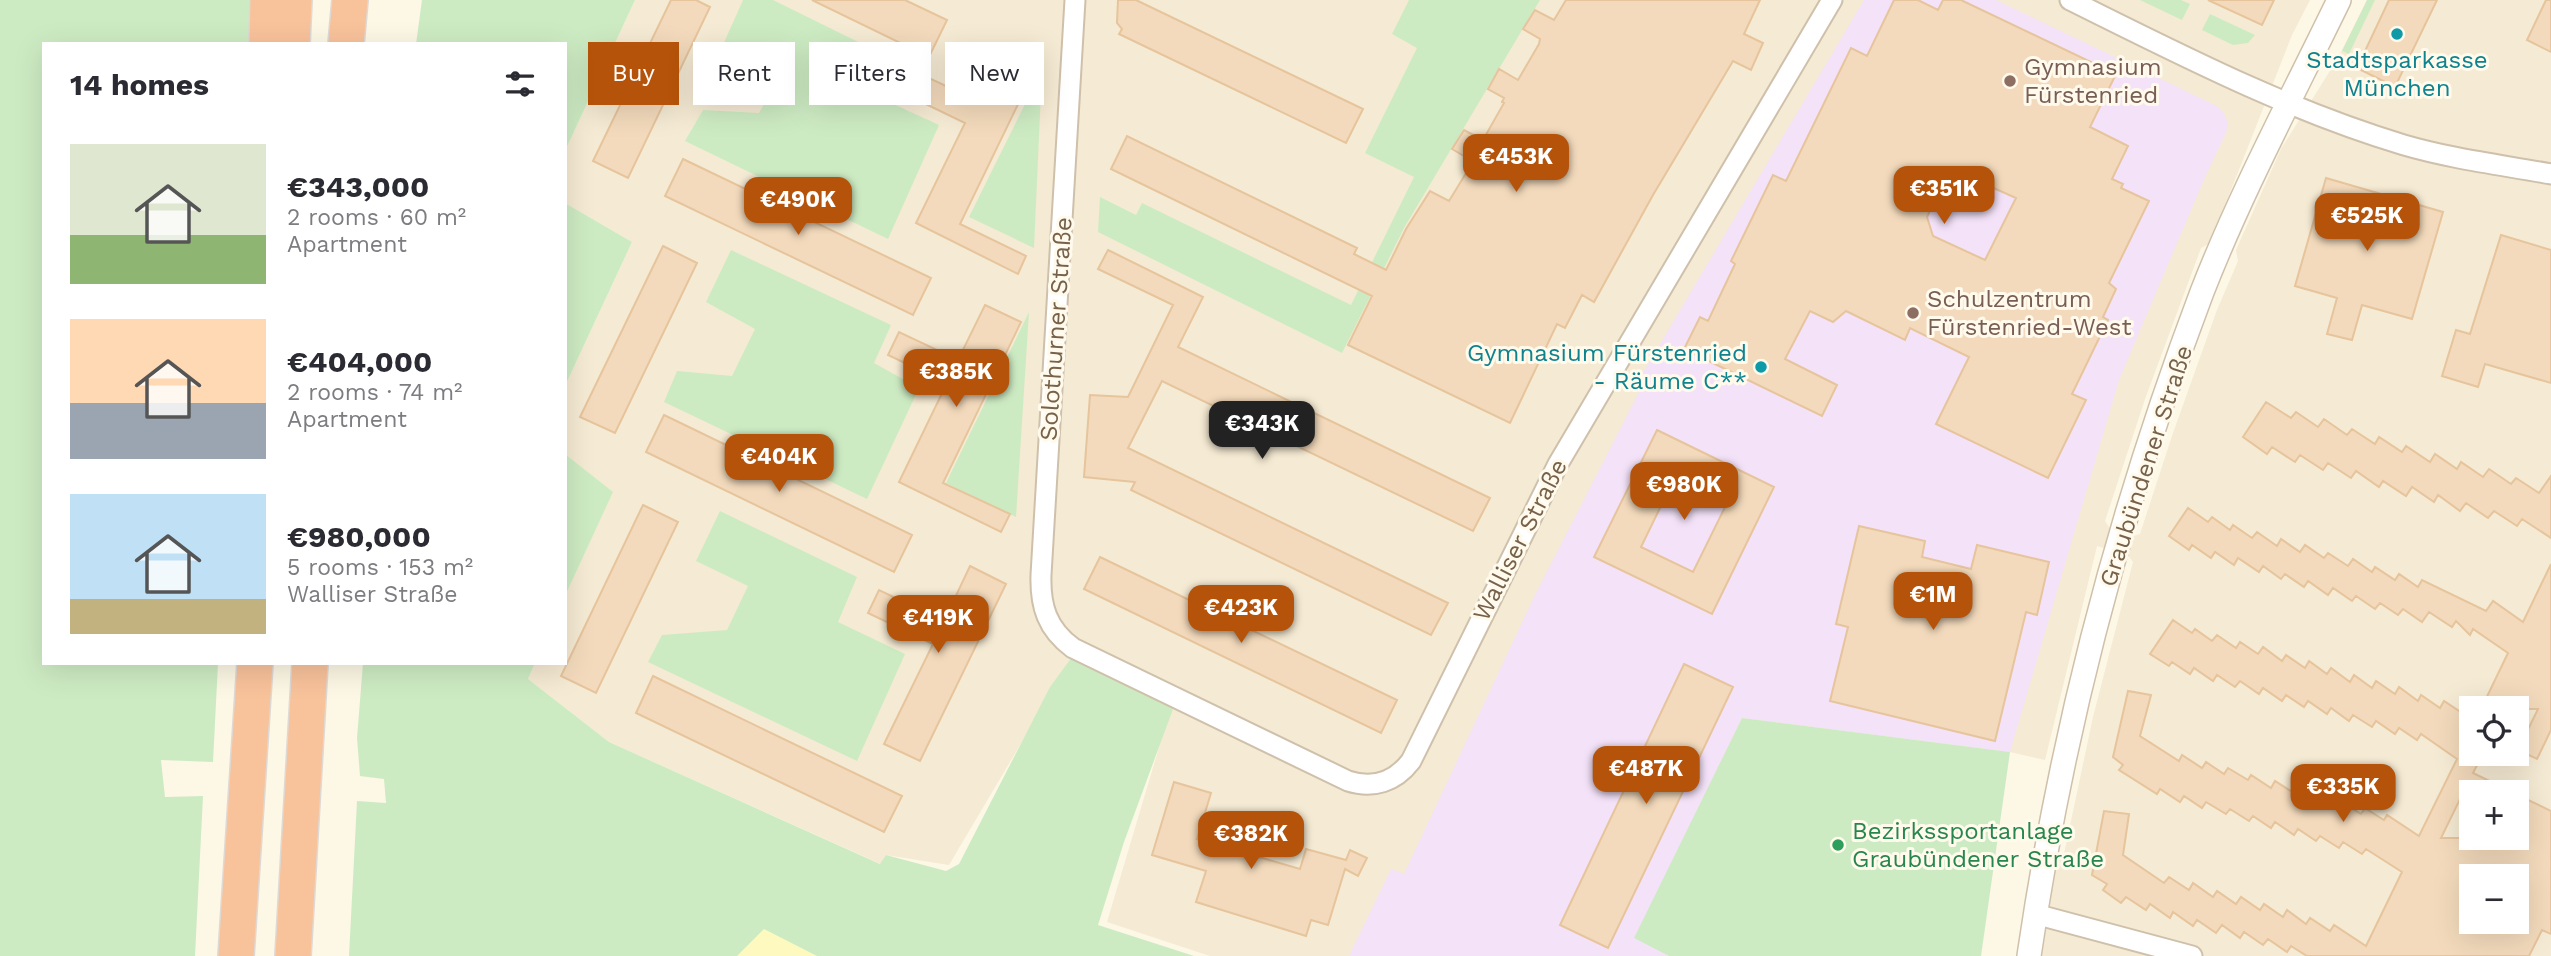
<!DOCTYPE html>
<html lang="en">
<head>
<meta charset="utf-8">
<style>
  :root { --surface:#fff; --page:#f2f2f3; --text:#2b2b33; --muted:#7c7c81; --accent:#b45309 }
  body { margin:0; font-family:"Work Sans",sans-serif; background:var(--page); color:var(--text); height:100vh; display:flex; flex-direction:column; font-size:26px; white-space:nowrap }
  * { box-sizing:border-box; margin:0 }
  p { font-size:23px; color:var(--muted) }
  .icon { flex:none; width:38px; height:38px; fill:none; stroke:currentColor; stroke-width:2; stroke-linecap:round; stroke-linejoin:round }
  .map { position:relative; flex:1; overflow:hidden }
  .panel { position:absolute; left:42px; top:42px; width:525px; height:623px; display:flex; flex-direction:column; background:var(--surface); border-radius:0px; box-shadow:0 7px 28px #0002 }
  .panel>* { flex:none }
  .guide { position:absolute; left:588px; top:42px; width:665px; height:63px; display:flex; gap:14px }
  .controls { position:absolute; left:2459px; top:696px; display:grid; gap:14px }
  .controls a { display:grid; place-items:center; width:70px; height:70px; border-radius:0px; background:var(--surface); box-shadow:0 7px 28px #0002; font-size:35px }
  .price { position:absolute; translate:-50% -60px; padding:0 16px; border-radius:14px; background:var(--accent); color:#fff; font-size:23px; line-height:46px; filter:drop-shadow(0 2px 4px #0008) }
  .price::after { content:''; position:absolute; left:50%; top:42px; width:21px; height:16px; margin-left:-10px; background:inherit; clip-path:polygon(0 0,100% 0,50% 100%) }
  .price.on { background:#222; color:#fff }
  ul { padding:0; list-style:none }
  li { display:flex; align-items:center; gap:21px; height:175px; padding:0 28px }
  li span { display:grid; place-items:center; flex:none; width:196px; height:140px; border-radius:0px; color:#555 }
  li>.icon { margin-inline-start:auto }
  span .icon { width:84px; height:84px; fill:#fffc; stroke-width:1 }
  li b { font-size:30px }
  h2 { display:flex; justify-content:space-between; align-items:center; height:84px; padding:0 28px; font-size:30px }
  .chip { padding:0 24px; border-radius:0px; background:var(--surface); box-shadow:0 7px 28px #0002; font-size:24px; line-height:63px }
  .chip.on { background:var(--accent); color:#fff }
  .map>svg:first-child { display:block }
  .residential { fill:#f5ead3; fill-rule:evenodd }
  .education { fill:#f4e2f9 }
  .green { fill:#cdebc3 }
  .sand { fill:#fdf9bf }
  .building { fill:#f3dabc; stroke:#e6c49c; stroke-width:2; fill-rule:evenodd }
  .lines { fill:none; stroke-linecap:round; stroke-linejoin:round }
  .minor-casing { stroke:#cfc0ab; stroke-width:23 }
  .tertiary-casing { stroke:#cfc0ab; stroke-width:26 }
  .motorway-casing { stroke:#ded9d4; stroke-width:38 }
  .minor { stroke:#fff; stroke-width:19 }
  .tertiary { stroke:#fff; stroke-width:23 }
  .motorway { stroke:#f8c29b; stroke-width:35 }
  .culture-dot { fill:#0f9aa8; stroke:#fffaec; stroke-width:2.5 }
  .education-dot { fill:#8d6e63; stroke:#fffaec; stroke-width:2.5 }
  .leisure-dot { fill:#2e9e5b; stroke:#fffaec; stroke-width:2.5 }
  .labels { text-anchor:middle; stroke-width:6; stroke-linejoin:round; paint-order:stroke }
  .culture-label { font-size:24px; fill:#0d838f; stroke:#fffaec }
  .education-label { font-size:24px; fill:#785e54; stroke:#fffaec; text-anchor:start }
  .street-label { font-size:24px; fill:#76614a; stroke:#fffaec }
  .leisure-label { font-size:24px; fill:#27864d; stroke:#fffaec; text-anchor:start }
</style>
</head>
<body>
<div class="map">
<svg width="2551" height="956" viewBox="0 0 2551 956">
  <rect width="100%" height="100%" fill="#fdf7e5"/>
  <path class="residential" d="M 635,0 L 2310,0 L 2292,35 L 2210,243 L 2201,248 L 2145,399 L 2105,521 L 2110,529 L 2104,548 L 2097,546 L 2045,760 L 2010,752 L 1742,718 L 1635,938 L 1669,956 L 1210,956 L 1107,922 L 1169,714 L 1178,695 L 1078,647 L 949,865 L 886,855 L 881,864 L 609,742 L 528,679 L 535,663 L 565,663 L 565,596 L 612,492 L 565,454 L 565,386 L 632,242 L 565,203 L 565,151 Z
    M 2367,0 L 2551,0 L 2551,956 L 2042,956 L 2057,856 L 2064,854 L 2093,717 L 2133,562 L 2128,555 L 2134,536 L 2140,534 L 2173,433 L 2217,310 L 2238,261 L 2236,250 L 2281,149 L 2338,58 ZM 2471,709 L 2516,709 L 2516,754 L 2471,754 ZM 2471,793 L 2516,793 L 2516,838 L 2471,838 ZM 2471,877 L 2516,877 L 2516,922 L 2471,922 Z"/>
  <path class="education" d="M 1864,0 L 1996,0 L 2217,106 L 2224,113 L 2228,123 L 2226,133 L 2205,177 L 2119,380 L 2010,752 L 1742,718 L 1635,938 L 1669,956 L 1349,956 L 1391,869 L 1404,874 L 1534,597 L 1640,390 L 1635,386 Z"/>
  <path class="green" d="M 0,0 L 250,0 L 250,44 L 44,44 L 44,663 L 218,663 L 213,762 L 161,760 L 165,797 L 203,796 L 195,956 L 0,956 Z
    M 422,0 L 635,0 L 565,151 L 565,44 L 416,44 Z
    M 743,0 L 773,0 L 909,67 L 891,103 L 939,125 L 888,239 L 685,141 L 703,110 L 759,113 L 781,73 L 722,47 Z
    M 1409,0 L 1540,0 L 1404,228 L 1342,353 L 1098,232 L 1100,197 L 1136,215 L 1142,203 L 1351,305 L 1414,177 L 1365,153 L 1417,48 L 1392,34 Z
    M 2140,0 L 2181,0 L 2190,4 L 2182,20 Z
    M 2367,0 L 2375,0 L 2349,54 L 2342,51 Z
    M 2210,14 L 2255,35 L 2248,43 L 2233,45 L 2202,30 Z
    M 1042,70 L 1034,248 L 969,217 Z
    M 565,203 L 632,242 L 565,386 Z
    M 731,250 L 891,325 L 874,363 L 919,388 L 867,499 L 664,402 L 677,371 L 732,376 L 755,329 L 706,302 Z
    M 1029,312 L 1016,517 L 946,483 Z
    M 565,454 L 613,492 L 565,596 Z
    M 720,511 L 857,577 L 838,622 L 905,654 L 857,761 L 648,662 L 662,635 L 727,630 L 748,586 L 696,561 Z
    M 1075,653 L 1176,701 L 1124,842 L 1098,925 L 1194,956 L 349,956 L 357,801 L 386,803 L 384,779 L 360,776 L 357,738 L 363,663 L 535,663 L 528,679 L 609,742 L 880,864 L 886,855 L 946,871 L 959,864 L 1050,687 Z
    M 1742,718 L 2010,752 L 1981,956 L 1669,956 L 1634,938 Z"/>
  <path class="sand" d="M 764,929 L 817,956 L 737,956 Z"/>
  <path class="building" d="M 671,0 L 696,0 L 710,7 L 628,178 L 593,161 Z
    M 812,0 L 905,0 L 947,20 L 929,57 Z
    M 1118,0 L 1136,0 L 1363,109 L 1346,143 L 1119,34 L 1122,29 L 1117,23 Z
    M 1566,0 L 1760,0 L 1744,34 L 1763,43 L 1751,70 L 1733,61 L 1653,195 L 1594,302 L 1582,295 L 1565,328 L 1557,324 L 1510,423 L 1348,345 L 1372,296 L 1111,169 L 1127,136 L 1357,248 L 1354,254 L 1386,270 L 1406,229 L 1430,191 L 1449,201 L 1471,165 L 1466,163 L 1469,159 L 1452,149 L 1464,130 L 1483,140 L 1504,103 L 1502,102 L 1504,98 L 1488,89 L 1499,69 L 1518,80 L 1539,44 L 1540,39 L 1523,29 L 1535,10 L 1554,20 Z
    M 1894,0 L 1918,0 L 1938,10 L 1943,0 L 1961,0 L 2116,74 L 2090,127 L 2128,146 L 2112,179 L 2123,184 L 2121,188 L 2149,201 L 2109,283 L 2116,289 L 2103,317 L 2108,320 L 2072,394 L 2086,400 L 2048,478 L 1936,424 L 1969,357 L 1910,328 L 1905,340 L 1846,311 L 1833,322 L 1810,311 L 1785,359 L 1837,385 L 1822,416 L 1684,349 L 1700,317 L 1708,321 L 1735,264 L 1731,261 L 1773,175 L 1786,181 L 1851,48 L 1867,56 ZM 1978,181 L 2016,198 L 1985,260 L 1933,236 L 1927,217 L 1934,202 L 1955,195 L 1959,186 Z
    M 2208,0 L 2274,0 L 2262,25 Z
    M 2389,0 L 2437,0 L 2395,87 L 2357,68 Z
    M 2546,0 L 2551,0 L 2551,52 L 2527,40 Z
    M 1002,46 L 1038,63 L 960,224 L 1026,256 L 1018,274 L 916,223 L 965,123 L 903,93 L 914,71 L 976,100 Z
    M 683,159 L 931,278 L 913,315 L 665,196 Z
    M 2326,178 L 2443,212 L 2412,319 L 2362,305 L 2352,340 L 2327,334 L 2337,298 L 2295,286 Z
    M 2501,235 L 2551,250 L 2551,383 L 2485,364 L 2478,387 L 2442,376 L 2456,330 L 2470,334 Z
    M 663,246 L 697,263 L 615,433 L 580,417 Z
    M 1108,250 L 1203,297 L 1178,347 L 1490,498 L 1473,531 L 1162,381 L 1128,448 L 1448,603 L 1431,635 L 1131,490 L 1135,482 L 1084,477 L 1090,395 L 1128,397 L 1173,305 L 1098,269 Z
    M 985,305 L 1021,322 L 943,483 L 1010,514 L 1001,532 L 899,482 L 947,383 L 888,355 L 899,332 L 958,360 Z
    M 2266,402 L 2291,418 L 2296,412 L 2318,427 L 2324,419 L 2347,435 L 2352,429 L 2375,444 L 2379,437 L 2402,452 L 2406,446 L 2430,462 L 2435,454 L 2457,469 L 2461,462 L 2483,477 L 2489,469 L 2511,484 L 2516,478 L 2539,493 L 2551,476 L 2551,538 L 2522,519 L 2517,526 L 2494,511 L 2488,518 L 2466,503 L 2460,511 L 2438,495 L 2434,502 L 2412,487 L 2406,496 L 2383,481 L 2379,487 L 2356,471 L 2351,478 L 2328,463 L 2323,470 L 2300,455 L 2295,462 L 2272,447 L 2267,454 L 2243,437 Z
    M 664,415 L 912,535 L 894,572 L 646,452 Z
    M 1657,430 L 1774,487 L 1712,614 L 1594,557 ZM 1676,475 L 1728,501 L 1693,572 L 1641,547 Z
    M 643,505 L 678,522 L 596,693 L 561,676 Z
    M 2188,508 L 2208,522 L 2212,517 L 2230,530 L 2233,525 L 2252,538 L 2257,532 L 2277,546 L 2281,539 L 2300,552 L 2305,545 L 2324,558 L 2328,553 L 2348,566 L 2353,559 L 2372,572 L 2375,567 L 2395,580 L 2399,574 L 2418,587 L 2422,580 L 2486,611 L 2493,601 L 2523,622 L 2551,564 L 2551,730 L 2537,759 L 2518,750 L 2538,709 L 2481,709 L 2508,653 L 2473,629 L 2470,635 L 2456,621 L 2452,627 L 2429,612 L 2422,622 L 2403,609 L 2398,615 L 2380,603 L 2375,609 L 2356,596 L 2352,601 L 2333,588 L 2328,595 L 2308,581 L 2304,587 L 2285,574 L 2281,579 L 2263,566 L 2259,572 L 2238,558 L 2234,565 L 2215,552 L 2211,558 L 2192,545 L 2189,550 L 2169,536 Z
    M 1859,526 L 1925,541 L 1922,557 L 1971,569 L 1977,545 L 2049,562 L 2037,615 L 2026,612 L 1995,741 L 1830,701 L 1848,627 L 1836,624 Z
    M 1100,557 L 1397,700 L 1381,733 L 1084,589 Z
    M 970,566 L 1006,584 L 920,761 L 884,744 L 933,644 L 868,613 L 879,590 L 944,621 Z
    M 2173,620 L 2192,633 L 2195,629 L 2212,641 L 2217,635 L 2236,648 L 2240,642 L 2258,654 L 2263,647 L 2282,661 L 2286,655 L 2305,668 L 2309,661 L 2327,674 L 2331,668 L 2350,682 L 2354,675 L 2372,688 L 2376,681 L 2395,694 L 2399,687 L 2418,701 L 2421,695 L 2440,708 L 2444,701 L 2471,719 L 2471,754 L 2483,754 L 2473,773 L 2514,793 L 2463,793 L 2441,838 L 2516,838 L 2516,794 L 2551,811 L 2551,934 L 2542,930 L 2529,956 L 2307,956 L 2291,946 L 2287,952 L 2268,939 L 2263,945 L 2244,932 L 2240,938 L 2222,925 L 2216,933 L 2197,920 L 2193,926 L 2173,912 L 2170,918 L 2150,904 L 2146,910 L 2126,897 L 2121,903 L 2103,890 L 2107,884 L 2092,875 L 2104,811 L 2129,814 L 2123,855 L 2164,883 L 2169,877 L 2189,890 L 2193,883 L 2213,897 L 2217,891 L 2236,904 L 2241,897 L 2260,910 L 2264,904 L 2283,917 L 2287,910 L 2306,924 L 2310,918 L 2330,931 L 2334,925 L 2366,946 L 2402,872 L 2366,849 L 2362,854 L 2343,842 L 2339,848 L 2320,836 L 2316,841 L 2298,829 L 2294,835 L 2275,822 L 2271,828 L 2253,816 L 2249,821 L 2230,809 L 2226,814 L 2206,802 L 2202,808 L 2184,796 L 2180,802 L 2160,789 L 2157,794 L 2119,770 L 2123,765 L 2113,757 L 2128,691 L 2151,695 L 2140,736 L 2179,761 L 2182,755 L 2202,768 L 2206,762 L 2224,774 L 2228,768 L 2248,780 L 2251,775 L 2271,788 L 2275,781 L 2294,793 L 2297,789 L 2316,801 L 2319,796 L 2338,808 L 2342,802 L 2361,814 L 2365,808 L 2384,820 L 2387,815 L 2419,836 L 2457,759 L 2421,734 L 2417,740 L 2399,728 L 2395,734 L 2376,721 L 2372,727 L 2353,715 L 2349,721 L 2331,708 L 2327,714 L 2308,701 L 2304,707 L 2286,695 L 2282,701 L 2263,688 L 2259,694 L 2240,681 L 2235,687 L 2217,675 L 2213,681 L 2194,668 L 2190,674 L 2172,662 L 2169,666 L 2150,654 ZM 2471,877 L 2516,877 L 2516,922 L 2471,922 Z
    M 1684,664 L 1733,687 L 1608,948 L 1560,925 Z
    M 653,676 L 902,796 L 884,832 L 636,713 Z
    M 1174,782 L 1211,793 L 1197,839 L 1300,869 L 1306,849 L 1346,860 L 1350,850 L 1367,858 L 1358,876 L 1345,869 L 1328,925 L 1311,920 L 1306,936 L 1196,902 L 1206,871 L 1152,855 Z"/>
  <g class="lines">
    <defs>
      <path id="minor" d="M 1075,0 L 1041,575 C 1040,606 1047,629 1073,648 L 1348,781 C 1373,789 1395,782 1411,761 L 1558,464 L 1832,0
        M 2070,0 C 2179,54 2287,110 2404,145 C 2452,159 2502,165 2551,174
        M 2035,914 L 2192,956"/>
      <path id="tertiary" d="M 2029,956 C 2062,730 2121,506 2202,292 C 2241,192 2292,97 2339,0"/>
      <path id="motorway" d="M 267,44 L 268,0
        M 292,44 L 294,0
        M 346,44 L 350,0
        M 236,956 L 255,663
        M 293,956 L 310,663"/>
    </defs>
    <use href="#minor" class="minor-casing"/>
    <use href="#tertiary" class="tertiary-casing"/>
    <use href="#motorway" class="motorway-casing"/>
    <use href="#minor" class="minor"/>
    <use href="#tertiary" class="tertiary"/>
    <use href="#motorway" class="motorway"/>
  </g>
  <g class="culture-dot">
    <circle cx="2397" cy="34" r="7"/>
    <circle cx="1761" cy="367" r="7"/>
  </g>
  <g class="education-dot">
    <circle cx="2010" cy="81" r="7"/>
    <circle cx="1913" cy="313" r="7"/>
  </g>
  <circle class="leisure-dot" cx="1838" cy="845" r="7"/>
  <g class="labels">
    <g class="culture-label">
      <text x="2397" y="68">Stadtsparkasse<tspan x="2397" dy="28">München</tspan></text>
      <text x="1747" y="361" text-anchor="end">Gymnasium Fürstenried<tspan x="1747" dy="28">- Räume C**</tspan></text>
    </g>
    <g class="education-label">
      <text x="2024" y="75">Gymnasium<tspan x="2024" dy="28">Fürstenried</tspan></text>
      <text x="1927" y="307">Schulzentrum<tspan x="1927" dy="28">Fürstenried-West</tspan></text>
    </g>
    <g class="street-label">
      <text transform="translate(1056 329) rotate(-86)" y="8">Solothurner Straße</text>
      <text transform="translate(2146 466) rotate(-72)" y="8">Graubündener Straße</text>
      <text transform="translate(1520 540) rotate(-63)" y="8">Walliser Straße</text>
    </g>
    <g class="leisure-label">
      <text x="1852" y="839">Bezirkssportanlage<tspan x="1852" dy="28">Graubündener Straße</tspan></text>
    </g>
  </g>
</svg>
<div class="controls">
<a><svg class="icon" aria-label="locate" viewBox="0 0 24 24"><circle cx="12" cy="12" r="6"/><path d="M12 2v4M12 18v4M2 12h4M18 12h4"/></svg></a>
<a>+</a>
<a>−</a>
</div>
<b class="price" style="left:1516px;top:194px">€453K</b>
<b class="price" style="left:1944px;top:226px">€351K</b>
<b class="price" style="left:798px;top:237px">€490K</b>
<b class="price" style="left:2367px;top:253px">€525K</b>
<b class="price" style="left:956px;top:409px">€385K</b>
<b class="price on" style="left:1262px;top:461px">€343K</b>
<b class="price" style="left:779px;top:494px">€404K</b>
<b class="price" style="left:1684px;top:522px">€980K</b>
<b class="price" style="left:1933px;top:632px">€1M</b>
<b class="price" style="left:1241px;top:645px">€423K</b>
<b class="price" style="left:938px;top:655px">€419K</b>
<b class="price" style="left:1646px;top:806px">€487K</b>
<b class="price" style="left:2343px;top:824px">€335K</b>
<b class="price" style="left:1251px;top:871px">€382K</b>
<div class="guide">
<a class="chip on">Buy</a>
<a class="chip">Rent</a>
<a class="chip">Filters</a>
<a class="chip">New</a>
</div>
<section class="panel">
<h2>14 homes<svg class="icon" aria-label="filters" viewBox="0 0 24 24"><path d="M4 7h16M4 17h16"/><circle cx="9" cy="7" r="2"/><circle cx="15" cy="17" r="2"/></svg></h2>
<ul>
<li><span style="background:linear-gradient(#dfe7d0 65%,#8fb573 0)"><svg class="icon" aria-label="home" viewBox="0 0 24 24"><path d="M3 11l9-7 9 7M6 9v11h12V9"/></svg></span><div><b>€343,000</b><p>2 rooms · 60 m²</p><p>Apartment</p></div></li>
<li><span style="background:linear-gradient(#ffd9b3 60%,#9aa5b1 0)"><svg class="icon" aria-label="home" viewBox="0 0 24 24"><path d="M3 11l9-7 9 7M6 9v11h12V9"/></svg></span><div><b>€404,000</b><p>2 rooms · 74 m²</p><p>Apartment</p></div></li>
<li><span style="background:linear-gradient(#bfe0f5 75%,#c2b280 0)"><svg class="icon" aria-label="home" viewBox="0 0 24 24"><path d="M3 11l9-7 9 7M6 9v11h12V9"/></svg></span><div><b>€980,000</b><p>5 rooms · 153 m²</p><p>Walliser Straße</p></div></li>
</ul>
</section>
</div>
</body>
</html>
